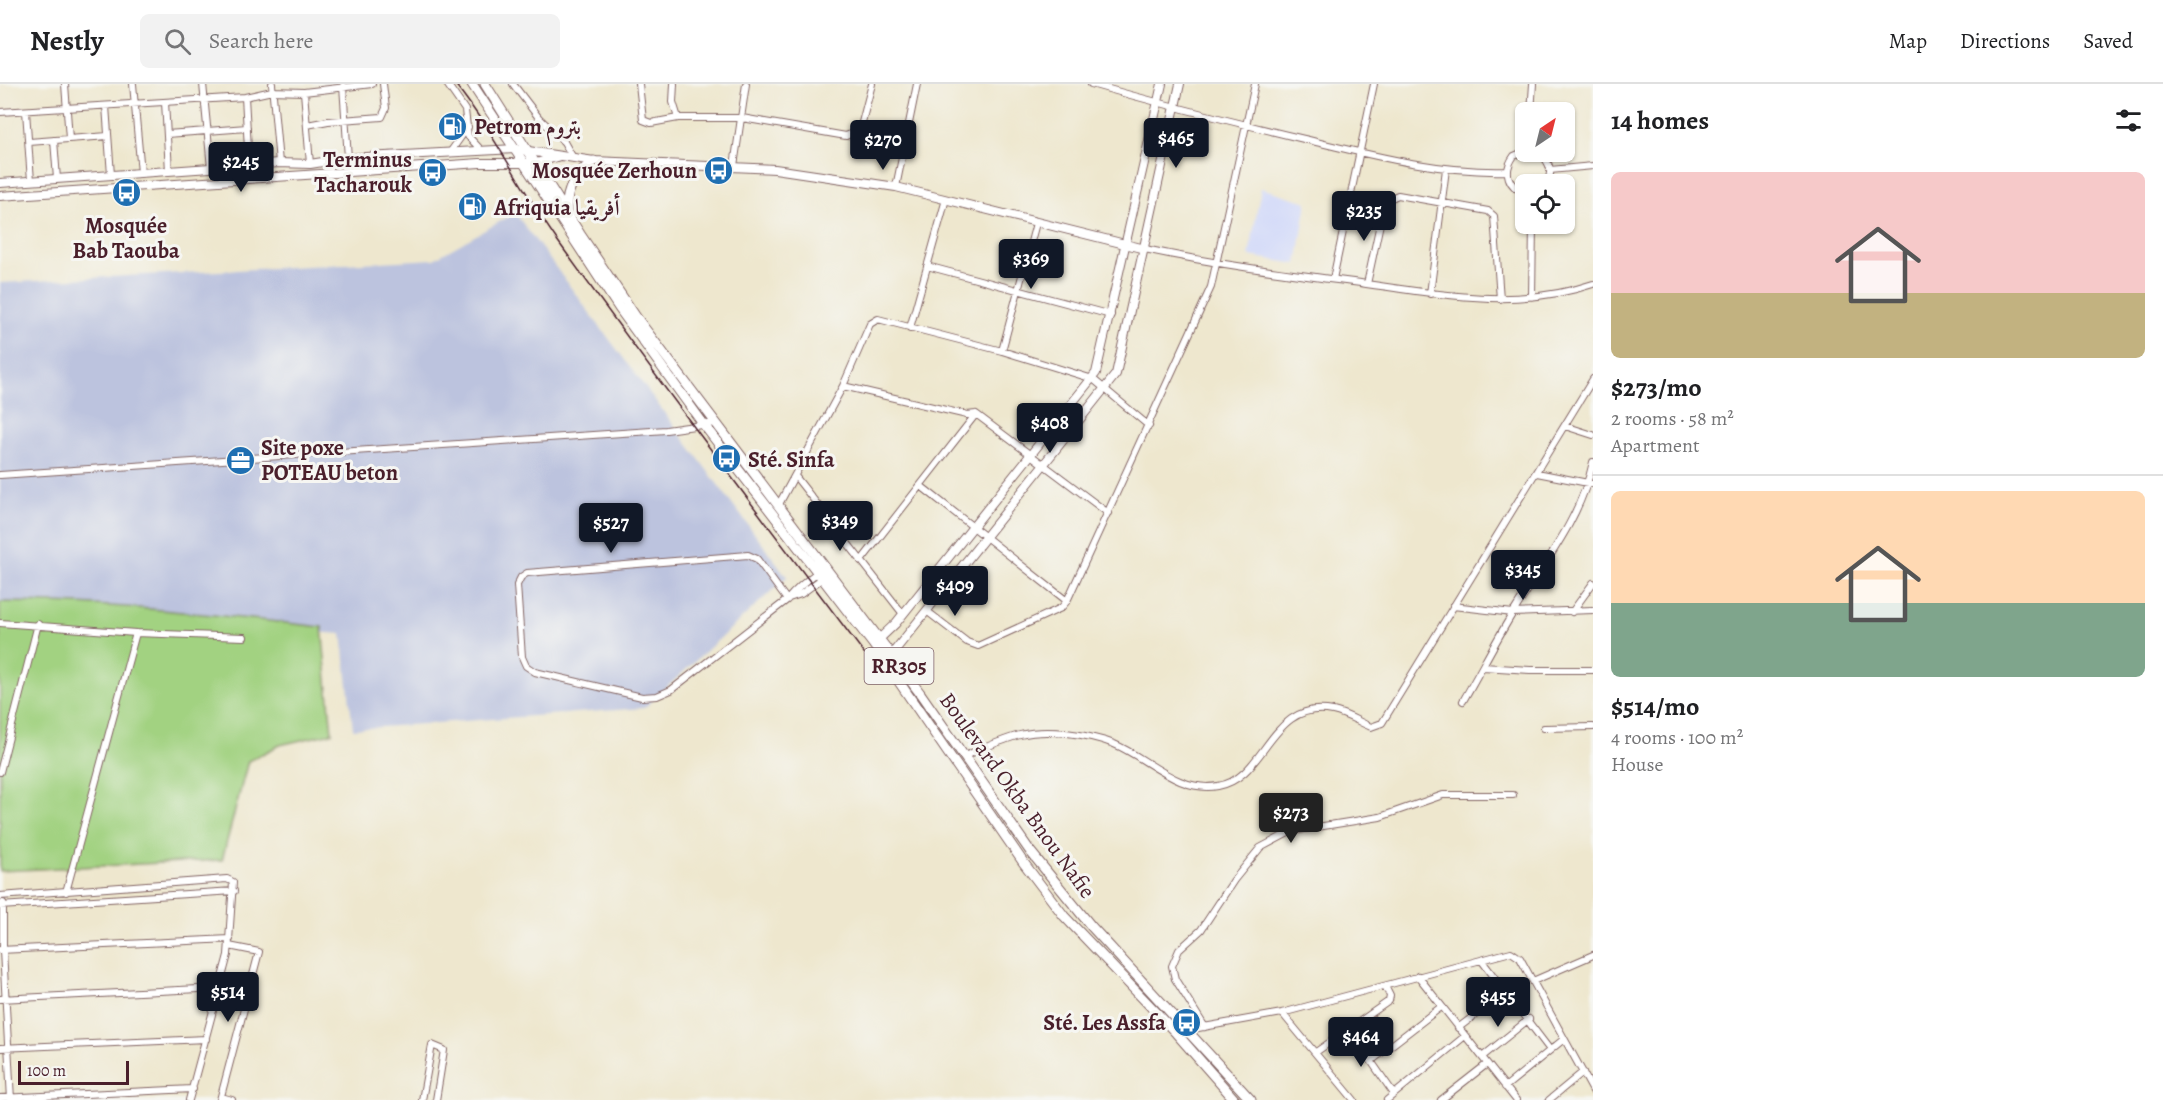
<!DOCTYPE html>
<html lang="en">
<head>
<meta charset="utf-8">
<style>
  :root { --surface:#fff; --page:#f2f2f2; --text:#202124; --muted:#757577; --line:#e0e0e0; --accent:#111827 }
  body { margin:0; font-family:Alegreya,Amiri,serif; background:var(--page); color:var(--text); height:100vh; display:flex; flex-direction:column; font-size:22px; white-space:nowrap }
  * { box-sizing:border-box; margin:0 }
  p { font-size:20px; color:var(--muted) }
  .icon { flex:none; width:33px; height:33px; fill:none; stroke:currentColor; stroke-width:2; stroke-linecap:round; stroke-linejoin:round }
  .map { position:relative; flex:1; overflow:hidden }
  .details { display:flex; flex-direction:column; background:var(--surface); width:570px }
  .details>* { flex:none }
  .needle { width:39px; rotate:35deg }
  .buttons { position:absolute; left:1515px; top:18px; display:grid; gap:12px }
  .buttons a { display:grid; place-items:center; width:60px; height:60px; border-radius:9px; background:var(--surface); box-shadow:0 2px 4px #0004; font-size:30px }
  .scale { position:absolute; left:18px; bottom:15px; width:111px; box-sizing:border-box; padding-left:6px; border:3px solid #4a1f2b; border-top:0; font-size:16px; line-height:21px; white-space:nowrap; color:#4a1f2b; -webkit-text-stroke:4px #f6f6f2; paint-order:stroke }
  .price { position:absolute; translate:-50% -51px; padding:0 14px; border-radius:6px; background:var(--accent); color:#fff; font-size:20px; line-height:39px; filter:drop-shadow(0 2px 3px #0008) }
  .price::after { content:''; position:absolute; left:50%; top:36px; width:18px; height:14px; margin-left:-9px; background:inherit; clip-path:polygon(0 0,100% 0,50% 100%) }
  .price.active { background:#222; color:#fff }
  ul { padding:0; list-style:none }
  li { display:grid; align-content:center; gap:12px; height:318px; padding:0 18px }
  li+li { border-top:2px solid var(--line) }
  li span { display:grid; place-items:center; height:186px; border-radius:9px; color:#555 }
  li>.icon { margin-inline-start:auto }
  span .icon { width:108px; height:108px; fill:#fffc; stroke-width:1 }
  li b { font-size:26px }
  h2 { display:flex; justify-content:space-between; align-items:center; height:72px; padding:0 18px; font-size:26px }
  header { display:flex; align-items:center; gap:36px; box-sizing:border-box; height:84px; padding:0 30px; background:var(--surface); border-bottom:2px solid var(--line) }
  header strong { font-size:28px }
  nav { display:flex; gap:33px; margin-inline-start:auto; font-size:21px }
  .search { width:420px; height:54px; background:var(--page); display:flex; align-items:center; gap:15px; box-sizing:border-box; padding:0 21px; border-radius:9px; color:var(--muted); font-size:22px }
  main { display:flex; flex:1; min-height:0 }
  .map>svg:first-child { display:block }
  .built { fill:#d2d9f9 }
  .industrial { fill:#bcc3de }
  .green { fill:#a2d281; stroke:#767856; stroke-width:1.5 }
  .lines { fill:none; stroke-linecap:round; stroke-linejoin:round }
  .street-casing { stroke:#836564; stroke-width:8 }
  .secondary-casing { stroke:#836564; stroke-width:10 }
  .primary-casing { stroke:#836564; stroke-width:11 }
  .street { stroke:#fff; stroke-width:6 }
  .secondary { stroke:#fff; stroke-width:8 }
  .primary { stroke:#fff; stroke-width:9 }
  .tram { stroke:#4a1f2b; stroke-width:1.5 }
  .labels { text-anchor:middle; stroke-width:6; stroke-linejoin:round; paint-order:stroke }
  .shield { fill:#f6f6f2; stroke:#7e6067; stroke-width:1.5 }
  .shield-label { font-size:21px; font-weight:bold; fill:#4a1f2b }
  .poi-label { font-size:22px; font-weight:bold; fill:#4a1f2b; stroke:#f6f6f2; text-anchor:start }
  .street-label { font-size:22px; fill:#4a1f2b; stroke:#f6f6f2 }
</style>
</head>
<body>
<header>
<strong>Nestly</strong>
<div class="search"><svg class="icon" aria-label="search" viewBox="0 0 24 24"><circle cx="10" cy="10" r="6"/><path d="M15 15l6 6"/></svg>Search here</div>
<nav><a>Map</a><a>Directions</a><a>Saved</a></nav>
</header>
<main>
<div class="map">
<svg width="1593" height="1016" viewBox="0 0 1593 1016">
  <rect width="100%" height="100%" fill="#f6f6f2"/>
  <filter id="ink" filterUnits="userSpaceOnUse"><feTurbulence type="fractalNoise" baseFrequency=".0167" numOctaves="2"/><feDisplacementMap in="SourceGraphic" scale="12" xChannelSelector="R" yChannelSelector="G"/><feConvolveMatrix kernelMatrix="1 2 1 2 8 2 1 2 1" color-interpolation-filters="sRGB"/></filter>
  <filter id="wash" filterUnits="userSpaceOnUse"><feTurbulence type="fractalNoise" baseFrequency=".008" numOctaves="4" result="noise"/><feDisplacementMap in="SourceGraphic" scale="24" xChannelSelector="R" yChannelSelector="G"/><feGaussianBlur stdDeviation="1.35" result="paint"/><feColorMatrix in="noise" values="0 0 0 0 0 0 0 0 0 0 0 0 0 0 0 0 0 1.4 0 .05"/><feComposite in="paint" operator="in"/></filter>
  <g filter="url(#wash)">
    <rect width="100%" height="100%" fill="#eee7ce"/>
    <path class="built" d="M 1261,104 L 1307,118 L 1297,180 L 1249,172 Z"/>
    <path class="industrial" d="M 515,129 L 787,493 L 644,624 L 353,645 L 342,550 L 0,526 L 0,199 L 434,175 Z"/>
    <path class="green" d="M 0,518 C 108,518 215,531 322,543 L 332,649 L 280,661 L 248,677 L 222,776 L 0,787 Z"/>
  </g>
  <g filter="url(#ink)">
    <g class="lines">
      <defs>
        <path id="street" d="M 65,0 L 69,55
          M 133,0 L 141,89
          M 203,0 L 211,84
          M 272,0 L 279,79
          M 447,0 L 465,26 L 468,52 L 481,66
          M 513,0 L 539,34 L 564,58 L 573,74
          M 639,0 L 643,36 L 651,39 L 678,34
          M 674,0 L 673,18 L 678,34 L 742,34 L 846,52 L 860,46 L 872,0
          M 1091,0 C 1161,20 1233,38 1304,55 C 1371,71 1438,89 1507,87
          M 343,2 L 348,74
          M 304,8 L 310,80
          M 245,13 L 249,82
          M 165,18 L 169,87
          M 106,22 L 111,91
          M 26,27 L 31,97
          M 0,28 L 245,13 L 272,7 L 304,8 L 372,0
          M 1531,28 L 1533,0
          M 307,41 L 328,37 L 382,33 L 386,24 L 383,0
          M 167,50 L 247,44
          M 54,56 L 57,95
          M 29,58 L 108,52
          M 451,67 L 468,43
          M 1526,67 L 1514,72 C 1503,87 1507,103 1526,109
          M 1535,68 C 1548,73 1555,87 1546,100
          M 734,82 L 746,0
          M 1550,86 L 1593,82
          M 896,103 L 917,0
          M 1145,165 C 1214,180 1283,189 1353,198 C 1433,209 1514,227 1593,200
          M 927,182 L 1111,231
          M 1333,195 L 1374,0
          M 1367,200 L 1384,121 L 1389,115 L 1398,111 L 1488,127 L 1494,132 L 1500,215
          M 1430,210 L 1446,85
          M 1532,213 L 1533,140
          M 910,244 L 946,115
          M 1002,267 L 1036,139
          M 843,302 L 967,331 L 976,330 L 1108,429
          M 1565,342 L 1593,351
          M 1537,389 L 1593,400
          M 0,391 L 666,346 L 716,339
          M 795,392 L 903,530
          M 921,402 L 1067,517
          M 778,422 L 843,302 L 870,240 L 878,235 L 1002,267 L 1093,295 L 1149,342
          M 861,477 L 976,330
          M 789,514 L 801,510 L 824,493
          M 787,516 L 757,475 L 748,471 L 527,489 L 521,493 L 517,501 L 522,573 L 526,582 L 535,588 L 642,613 L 657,612 L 671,606 L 787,516 C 796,505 807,496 819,487
          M 1453,522 L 1513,529 L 1593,526
          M 928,528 L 967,558 L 978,562 L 1061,524 L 1067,517 L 1211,203 L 1255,0
          M 1572,528 L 1593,499
          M 0,539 L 136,549 L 244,553
          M 1483,583 L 1530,586 L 1593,586
          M 1463,617 C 1481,586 1497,554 1516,524 C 1546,477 1581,433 1593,378
          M 1544,644 L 1593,643
          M 964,672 C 982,665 1001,656 1020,651 C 1047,644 1088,650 1114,660 C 1148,674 1178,709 1218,702 C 1267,694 1269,615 1333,627 C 1347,630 1359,638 1371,643 L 1382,639 L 1593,295
          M 0,688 L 38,540
          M 66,808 L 136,549
          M 0,812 L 227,795 L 233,798 L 228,871 L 189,1016
          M 3,819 L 3,866 L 11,1016
          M 0,822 L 234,807
          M 0,866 L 230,855
          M 1482,877 L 1550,966
          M 1418,892 L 1516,1016
          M 1533,897 L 1593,871
          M 0,915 L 219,904
          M 1282,929 L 1354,1016
          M 1205,943 L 1175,895 L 1172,882 L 1179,866 L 1201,846 L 1234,796 L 1260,764 L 1292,747 L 1380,733 L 1443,711 L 1513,711
          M 1458,944 L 1507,907
          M 1187,946 L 1282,929 L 1511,868 L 1520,874 L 1593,1007
          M 1344,946 L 1371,977 L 1394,1010
          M 0,964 L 206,955
          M 1316,968 L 1389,917 L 1390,912 L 1385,902
          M 1482,973 L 1529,935
          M 1371,977 L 1441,923
          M 1505,1003 L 1564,955
          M 221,1013 L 232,1016
          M 0,1014 L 193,1005
          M 220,1016 L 259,868 L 229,862
          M 422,1016 L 432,961 L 444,966 L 436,1016
          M 1387,1016 L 1465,952
          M 1441,1016 L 1487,980
          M 1549,1016 L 1583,988"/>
        <path id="secondary" d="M 0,99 L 279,79 L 310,80 L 348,74 L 515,65 L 594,77 L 775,85 L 896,103 L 1145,165
          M 0,112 L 480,79 L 536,79 L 560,72
          M 876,558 L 896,539 L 1096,289 L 1162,0
          M 888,575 L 1116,290 L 1180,0"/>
        <path id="primary" d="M 472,0 L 619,224 L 704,341 L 873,560 L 1023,778 L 1064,832 L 1176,949 L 1235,1016
          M 485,0 L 580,150 L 636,233 L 920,609 L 1030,767 L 1091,842 L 1251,1016
          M 567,129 C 565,107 575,89 594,77"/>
      </defs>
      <use href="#street" class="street-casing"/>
      <use href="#secondary" class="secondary-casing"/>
      <use href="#primary" class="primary-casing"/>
      <use href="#street" class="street"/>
      <use href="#secondary" class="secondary"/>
      <use href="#primary" class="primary"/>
      <path class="tram" d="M 455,0 C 494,49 521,105 557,156 C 662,302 771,446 880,590"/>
    </g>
  </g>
  <defs>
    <symbol id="fuel-disc" viewBox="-11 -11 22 22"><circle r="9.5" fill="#1f6fb2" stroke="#f6f6f2"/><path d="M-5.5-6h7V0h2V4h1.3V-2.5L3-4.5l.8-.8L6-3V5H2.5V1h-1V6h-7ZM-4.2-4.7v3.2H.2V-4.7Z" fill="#fff"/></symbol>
    <symbol id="bus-disc" viewBox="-11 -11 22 22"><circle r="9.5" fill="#1f6fb2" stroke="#f6f6f2"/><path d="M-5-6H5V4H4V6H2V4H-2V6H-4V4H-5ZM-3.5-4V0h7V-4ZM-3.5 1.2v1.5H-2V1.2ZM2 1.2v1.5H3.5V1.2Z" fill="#fff"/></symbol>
    <symbol id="office-disc" viewBox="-11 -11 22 22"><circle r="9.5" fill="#1f6fb2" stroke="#f6f6f2"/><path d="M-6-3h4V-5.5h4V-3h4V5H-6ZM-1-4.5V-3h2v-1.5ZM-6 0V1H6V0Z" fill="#fff"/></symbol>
  </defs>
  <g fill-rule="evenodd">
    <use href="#fuel-disc" x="436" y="26" width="33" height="33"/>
    <use href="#bus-disc" x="702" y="70" width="33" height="33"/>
    <use href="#bus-disc" x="416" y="72" width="33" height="33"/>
    <use href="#bus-disc" x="110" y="92" width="33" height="33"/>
    <use href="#fuel-disc" x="456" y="106" width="33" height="33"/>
    <use href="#bus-disc" x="710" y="358" width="33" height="33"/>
    <use href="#office-disc" x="224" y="360" width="33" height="33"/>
    <use href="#bus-disc" x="1170" y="922" width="33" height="33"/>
  </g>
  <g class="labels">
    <rect class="shield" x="864.5" y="564" width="69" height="36" rx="4.5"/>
    <g class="shield-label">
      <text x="899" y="589">RR305</text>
    </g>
    <g class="poi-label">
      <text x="474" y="50">Petrom بتروم</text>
      <text x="412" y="83" text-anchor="end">Terminus<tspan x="412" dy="25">Tacharouk</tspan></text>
      <text x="697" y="94" text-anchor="end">Mosquée Zerhoun</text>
      <text x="494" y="131">Afriquia أفريقيا</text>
      <text x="126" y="149" text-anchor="middle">Mosquée<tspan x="126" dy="25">Bab Taouba</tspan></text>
      <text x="261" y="371">Site poxe<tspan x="261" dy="25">POTEAU beton</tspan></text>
      <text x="748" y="383">Sté. Sinfa</text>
      <text x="1166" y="946" text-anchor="end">Sté. Les Assfa</text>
    </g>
    <g class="street-label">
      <text transform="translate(1018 711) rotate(54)" y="8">Boulevard Okba Bnou Nafie</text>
    </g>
  </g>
</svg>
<div class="buttons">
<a><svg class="needle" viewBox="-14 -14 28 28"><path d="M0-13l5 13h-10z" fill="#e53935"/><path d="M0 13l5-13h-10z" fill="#757577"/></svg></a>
<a><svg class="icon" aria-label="locate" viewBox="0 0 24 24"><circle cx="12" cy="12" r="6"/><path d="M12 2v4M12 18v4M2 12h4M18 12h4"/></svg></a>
</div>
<div class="scale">100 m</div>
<b class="price" style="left:1176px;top:85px">$465</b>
<b class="price" style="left:883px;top:87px">$270</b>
<b class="price" style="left:241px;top:109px">$245</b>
<b class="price" style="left:1364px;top:158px">$235</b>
<b class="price" style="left:1031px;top:206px">$369</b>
<b class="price" style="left:1050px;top:370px">$408</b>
<b class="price" style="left:840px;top:468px">$349</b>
<b class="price" style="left:611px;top:470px">$527</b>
<b class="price" style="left:1523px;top:517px">$345</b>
<b class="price" style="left:955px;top:533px">$409</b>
<b class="price active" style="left:1291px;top:760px">$273</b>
<b class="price" style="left:228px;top:939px">$514</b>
<b class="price" style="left:1498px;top:944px">$455</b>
<b class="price" style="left:1361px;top:984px">$464</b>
</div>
<section class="details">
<h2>14 homes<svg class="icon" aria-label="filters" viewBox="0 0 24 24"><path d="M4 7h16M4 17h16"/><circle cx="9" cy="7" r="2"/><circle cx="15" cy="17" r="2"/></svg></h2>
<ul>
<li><span style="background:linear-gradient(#f6c9c9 65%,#c2b280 0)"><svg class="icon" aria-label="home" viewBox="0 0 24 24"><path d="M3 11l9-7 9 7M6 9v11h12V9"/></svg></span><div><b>$273/mo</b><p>2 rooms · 58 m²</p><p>Apartment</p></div></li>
<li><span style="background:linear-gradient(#ffd9b3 60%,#7fa58c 0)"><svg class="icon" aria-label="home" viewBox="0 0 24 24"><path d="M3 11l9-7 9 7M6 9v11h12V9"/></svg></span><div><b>$514/mo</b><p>4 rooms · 100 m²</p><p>House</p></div></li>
</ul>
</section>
</main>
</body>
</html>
